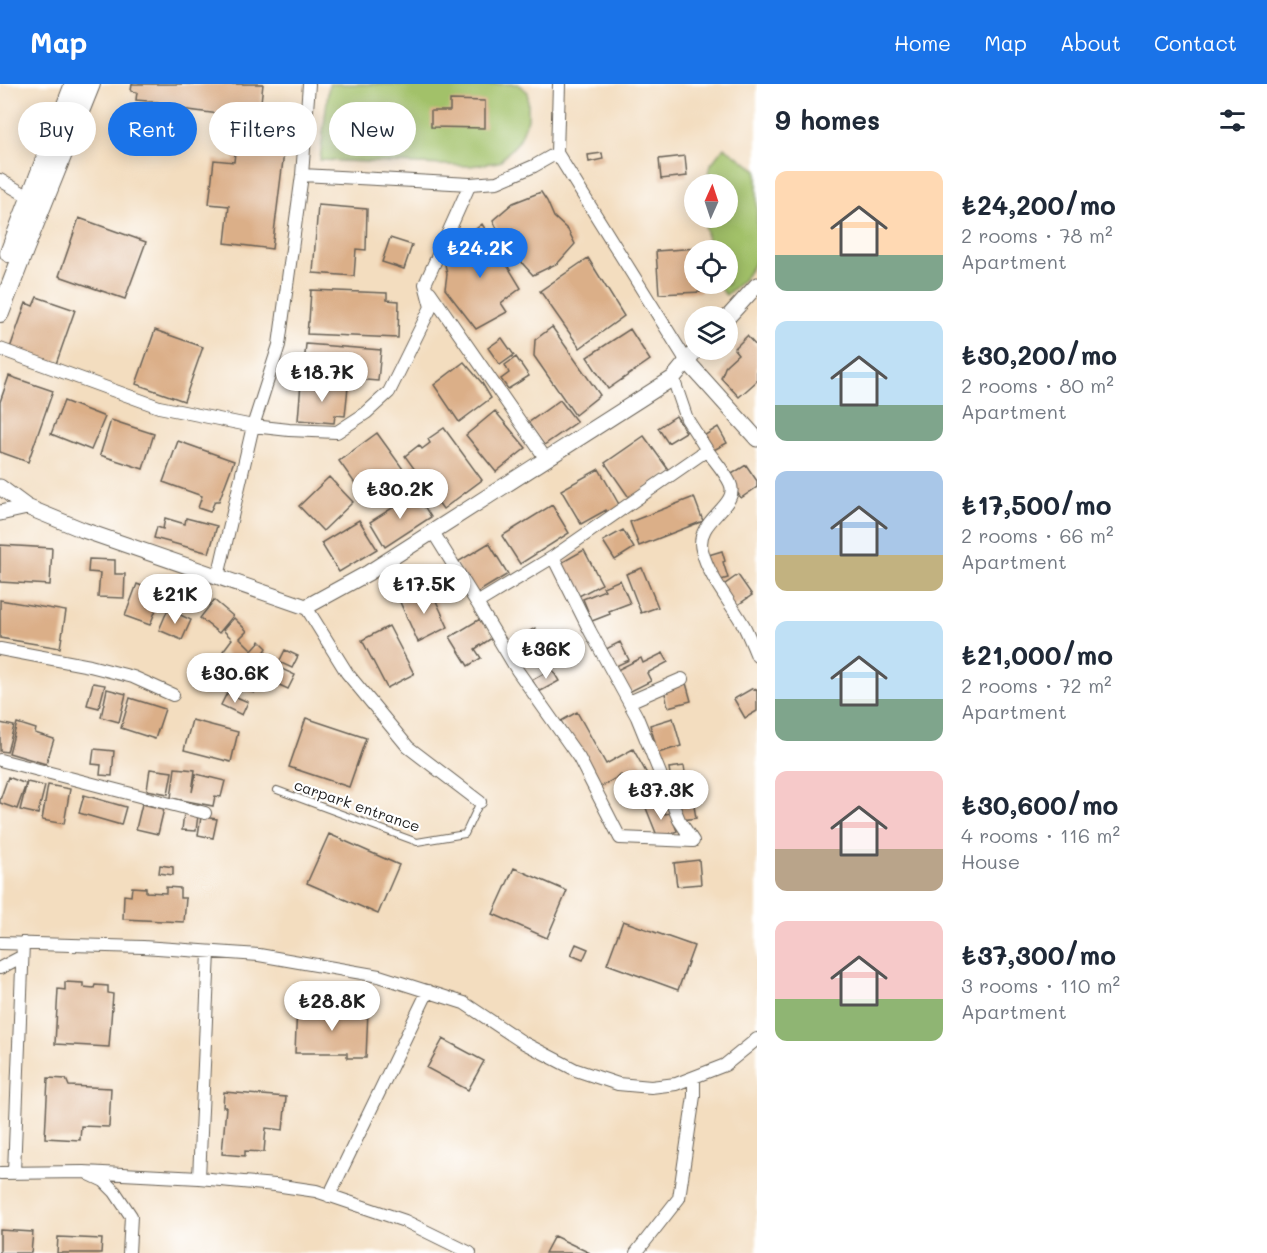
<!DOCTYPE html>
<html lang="en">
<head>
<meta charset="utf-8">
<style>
  :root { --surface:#fff; --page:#f6f6f7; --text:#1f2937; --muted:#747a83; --accent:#1a73e8 }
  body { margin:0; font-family:Mali,sans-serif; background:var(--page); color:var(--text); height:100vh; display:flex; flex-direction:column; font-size:22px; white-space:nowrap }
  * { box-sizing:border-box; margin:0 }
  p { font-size:20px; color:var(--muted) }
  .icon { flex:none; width:33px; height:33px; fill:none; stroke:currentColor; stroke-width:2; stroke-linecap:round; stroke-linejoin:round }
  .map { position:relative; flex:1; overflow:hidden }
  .sheet { display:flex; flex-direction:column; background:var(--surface); width:510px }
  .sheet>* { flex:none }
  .guide { position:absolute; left:18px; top:18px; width:570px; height:54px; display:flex; gap:12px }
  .needle { width:39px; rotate:3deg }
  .fabs { position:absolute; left:684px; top:90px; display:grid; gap:12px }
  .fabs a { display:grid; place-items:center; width:54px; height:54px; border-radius:50%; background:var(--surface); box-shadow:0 3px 15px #0003; font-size:30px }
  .price { position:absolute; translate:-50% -51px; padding:0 14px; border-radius:21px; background:#fff; color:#222; font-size:20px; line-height:39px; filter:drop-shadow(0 2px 3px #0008) }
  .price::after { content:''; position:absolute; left:50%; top:36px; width:18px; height:14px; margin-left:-9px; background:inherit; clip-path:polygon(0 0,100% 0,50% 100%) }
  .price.current { background:var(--accent); color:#fff }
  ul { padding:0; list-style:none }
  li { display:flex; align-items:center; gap:18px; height:150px; padding:0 18px }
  li span { display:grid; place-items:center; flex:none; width:168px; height:120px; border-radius:12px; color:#555 }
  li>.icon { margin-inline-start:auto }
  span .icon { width:72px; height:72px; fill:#fffc; stroke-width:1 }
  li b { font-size:26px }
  h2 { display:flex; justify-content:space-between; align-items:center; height:72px; padding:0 18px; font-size:26px }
  .tag { padding:0 21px; border-radius:27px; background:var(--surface); box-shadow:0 3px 15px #0003; font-size:21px; line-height:54px }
  .tag.current { background:var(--accent); color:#fff }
  header { display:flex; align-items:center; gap:36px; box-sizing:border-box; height:84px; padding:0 30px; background:var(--accent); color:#fff }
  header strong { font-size:28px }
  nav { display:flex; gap:33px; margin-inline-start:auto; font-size:21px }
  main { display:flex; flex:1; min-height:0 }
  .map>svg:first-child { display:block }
  .green { fill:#a2c169; stroke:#5f6e42; stroke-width:1.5 }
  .building { fill:#dbaf88 }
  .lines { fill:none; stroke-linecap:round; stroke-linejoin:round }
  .service-casing { stroke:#676055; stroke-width:8 }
  .minor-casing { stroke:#676055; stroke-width:14 }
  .tertiary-casing { stroke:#676055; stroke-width:17 }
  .secondary-casing { stroke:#676055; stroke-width:20 }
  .service { stroke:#fff; stroke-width:6 }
  .minor { stroke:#fff; stroke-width:12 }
  .tertiary { stroke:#fff; stroke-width:15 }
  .secondary { stroke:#fff; stroke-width:18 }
  .labels { text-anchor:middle; stroke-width:4.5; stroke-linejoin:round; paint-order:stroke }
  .street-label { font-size:15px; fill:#1c1c1c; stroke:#fff }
</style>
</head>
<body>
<header>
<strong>Map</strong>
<nav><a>Home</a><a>Map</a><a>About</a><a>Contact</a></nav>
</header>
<main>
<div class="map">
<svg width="757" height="1169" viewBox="0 0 757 1169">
  <rect width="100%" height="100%" fill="#fff"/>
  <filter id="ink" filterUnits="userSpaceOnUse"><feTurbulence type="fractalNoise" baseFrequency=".0167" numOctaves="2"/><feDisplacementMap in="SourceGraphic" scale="12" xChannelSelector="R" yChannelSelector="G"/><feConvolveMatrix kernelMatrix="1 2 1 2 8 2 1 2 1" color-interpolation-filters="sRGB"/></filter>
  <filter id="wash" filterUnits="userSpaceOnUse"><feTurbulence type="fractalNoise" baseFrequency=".008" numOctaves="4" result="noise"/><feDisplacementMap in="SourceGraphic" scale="24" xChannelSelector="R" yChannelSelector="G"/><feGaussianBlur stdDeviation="1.35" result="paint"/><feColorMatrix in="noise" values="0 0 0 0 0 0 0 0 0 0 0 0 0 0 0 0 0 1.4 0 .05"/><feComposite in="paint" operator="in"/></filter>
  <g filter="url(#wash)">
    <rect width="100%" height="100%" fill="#f3ddbf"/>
    <path class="green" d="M 329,0 L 518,0 L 528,8 L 528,35 L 519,57 L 499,78 L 470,82 L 320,76 Z
      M 724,63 L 757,86 L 757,175 L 744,195 L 726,211 L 716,200 L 728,200 L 728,166 L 710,166 L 703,134 L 728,134 L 728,100 L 705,100 L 711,80 Z"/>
    <g id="blocks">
      <path class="building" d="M 132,0 L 263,0 L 260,27 L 243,25 L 242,33 L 158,22 L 158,18 L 136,16 L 137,8 L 131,7 Z
        M 450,16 L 485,17 L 485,44 L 431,43 L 431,27 L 450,27 Z
        M 238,39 L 287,44 L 272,165 L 225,159 L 229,122 L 209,120 L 214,76 L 234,78 Z
        M 602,69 L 603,75 L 589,78 L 588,71 Z
        M 685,72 L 687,92 L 661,95 L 659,75 Z
        M 541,108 L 547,117 L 554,133 L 568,146 L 575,160 L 558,179 L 533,191 L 523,180 L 515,164 L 498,147 L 493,136 L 513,119 Z
        M 318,121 L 367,125 L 366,166 L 356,165 L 354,192 L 313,189 Z
        M 79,134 L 146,158 L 125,215 L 59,192 Z
        M 482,140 L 521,204 L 501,219 L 507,228 L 476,245 L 445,205 L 447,190 L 445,180 L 459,169 L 457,160 Z
        M 390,154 L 412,161 L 404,185 L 382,178 Z
        M 698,164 L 698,166 L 694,166 L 694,200 L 701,200 L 701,208 L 659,210 L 656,167 Z
        M 588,174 L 624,232 L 580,264 L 540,207 Z
        M 311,206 L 387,209 L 387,216 L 399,217 L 398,254 L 307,250 L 308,238 L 309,238 Z
        M 37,213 L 75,226 L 56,280 L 10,264 L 26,219 L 33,222 Z
        M 552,243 L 600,311 L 575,331 L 534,272 L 535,256 Z
        M 630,245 L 650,276 L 608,305 L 587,273 Z
        M 155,246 L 203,263 L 184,317 L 136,300 Z
        M 747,252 L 757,263 L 757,297 L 739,313 L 721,294 L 726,281 L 738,270 L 734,265 Z
        M 502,254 L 514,271 L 500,281 L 488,264 Z
        M 306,260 L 381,266 L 378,297 L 303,291 Z
        M 516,273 L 529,292 L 508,305 L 501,295 L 509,289 L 505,281 Z
        M 464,278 L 482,299 L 491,314 L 459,338 L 434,301 Z
        M 9,292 L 53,307 L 28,378 L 0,368 L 0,318 Z
        M 301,299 L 348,303 L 345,332 L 335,331 L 334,339 L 298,336 Z
        M 560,316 L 577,338 L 544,361 L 528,339 Z
        M 64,317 L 105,333 L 91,366 L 51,350 Z
        M 495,327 L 526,364 L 496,388 L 466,351 Z
        M 676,332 L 686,348 L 668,359 L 658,344 Z
        M 111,336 L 154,350 L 143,385 L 100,371 Z
        M 718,343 L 727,359 L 710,368 L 702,353 Z
        M 444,344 L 482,396 L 443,425 L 405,372 L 419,361 L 422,365 L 430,359 L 428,355 Z
        M 377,349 L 403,385 L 364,412 L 339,377 Z
        M 644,352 L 670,388 L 630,415 L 605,379 Z
        M 178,357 L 234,377 L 219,417 L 215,417 L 210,428 L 198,424 L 202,412 L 163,398 Z
        M 746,381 L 757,397 L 757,403 L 741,414 L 727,393 Z
        M 599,385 L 621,424 L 609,431 L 606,426 L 581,440 L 561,406 Z
        M 329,393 L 353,418 L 323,447 L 299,422 Z
        M 416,409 L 431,433 L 385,463 L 370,438 Z
        M 694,413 L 703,437 L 639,462 L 630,438 Z
        M 552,421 L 569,449 L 520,480 L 502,452 Z
        M 165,434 L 185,440 L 186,434 L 217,442 L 209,469 L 154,454 L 157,443 L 163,445 Z
        M 359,436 L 377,465 L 339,488 L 321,459 Z
        M 623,446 L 634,464 L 615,476 L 603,457 Z
        M 489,459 L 508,490 L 475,510 L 456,479 Z
        M 0,461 L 52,464 L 50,501 L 0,498 Z
        M 584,466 L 602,500 L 579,512 L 561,479 Z
        M 722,467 L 725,477 L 723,478 L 728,494 L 710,499 L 702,473 Z
        M 89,475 L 115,476 L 115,490 L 125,490 L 124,514 L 98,513 L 100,489 L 88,488 Z
        M 642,484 L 658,523 L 641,529 L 626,490 Z
        M 738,491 L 752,511 L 732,525 L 718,505 Z
        M 620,496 L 630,519 L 609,527 L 610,530 L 592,537 L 583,515 L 605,506 L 603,503 Z
        M 137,500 L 162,510 L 150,541 L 125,532 Z
        M 430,504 L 448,543 L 418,558 L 400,518 Z
        M 0,516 L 66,527 L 60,564 L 0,554 Z
        M 214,516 L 233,532 L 219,549 L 200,534 Z
        M 168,525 L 191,536 L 182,556 L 159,546 Z
        M 234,534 L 247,547 L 240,554 L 252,566 L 260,557 L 267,564 L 264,569 L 273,574 L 257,604 L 254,609 L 242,603 L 248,590 L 223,567 L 232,555 L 223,546 Z
        M 480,535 L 492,554 L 475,565 L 481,574 L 468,582 L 450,553 Z
        M 389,542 L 414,590 L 387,604 L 362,556 Z
        M 535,544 L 543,557 L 519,572 L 511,558 Z
        M 620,558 L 629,576 L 614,583 L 606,565 Z
        M 285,566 L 298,572 L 292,584 L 279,578 Z
        M 663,569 L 668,578 L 647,589 L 651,597 L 627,609 L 615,587 L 641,574 L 643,579 Z
        M 271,580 L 295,591 L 288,605 L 264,594 Z
        M 552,585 L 559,597 L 539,608 L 532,596 Z
        M 93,599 L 105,601 L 99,624 L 87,621 Z
        M 686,599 L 691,617 L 668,623 L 664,605 Z
        M 753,604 L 754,606 L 757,605 L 757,627 L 745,634 L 734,615 Z
        M 107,605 L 126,610 L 119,638 L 101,633 Z
        M 227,609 L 248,618 L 242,631 L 221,621 Z
        M 130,614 L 165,625 L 155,655 L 121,644 Z
        M 577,628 L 606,680 L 633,665 L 647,690 L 627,701 L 621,691 L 599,704 L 561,637 Z
        M 306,634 L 366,654 L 349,703 L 289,683 Z
        M 673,634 L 681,662 L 658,669 L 650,641 Z
        M 192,636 L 238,648 L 231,678 L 184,666 Z
        M 0,639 L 14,642 L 7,668 L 0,667 Z
        M 17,639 L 36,645 L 35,649 L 54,655 L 46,680 L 9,669 Z
        M 94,665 L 114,667 L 112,692 L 100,691 L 101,681 L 92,680 Z
        M 684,682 L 688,708 L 673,710 L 669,684 Z
        M 175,684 L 195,686 L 192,708 L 196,690 L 225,697 L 221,713 L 215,712 L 213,722 L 171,714 Z
        M 150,685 L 172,688 L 168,710 L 147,706 Z
        M 8,693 L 26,700 L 17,725 L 0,719 L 0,716 Z
        M 27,698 L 45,702 L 38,730 L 20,726 Z
        M 48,701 L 70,705 L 64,740 L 42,736 Z
        M 692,710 L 696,734 L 682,736 L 678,712 Z
        M 84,711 L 126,723 L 121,741 L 79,729 Z
        M 660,718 L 665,730 L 670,729 L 677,747 L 658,754 L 646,724 Z
        M 142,720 L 164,725 L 158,750 L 136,745 Z
        M 184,729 L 198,731 L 196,747 L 182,746 Z
        M 201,733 L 217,735 L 213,754 L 198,751 Z
        M 329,750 L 399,781 L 378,830 L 307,799 Z
        M 699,776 L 701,800 L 677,802 L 674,779 Z
        M 160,781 L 173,783 L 173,791 L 159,789 Z
        M 514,784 L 567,807 L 547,854 L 493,830 Z
        M 132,803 L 146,804 L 146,808 L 166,809 L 166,803 L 180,804 L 180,814 L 186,814 L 184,838 L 123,835 L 124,811 L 131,812 Z
        M 623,837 L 694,862 L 678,906 L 607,880 Z
        M 576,860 L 588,865 L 583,876 L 571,871 Z
        M 65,898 L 83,899 L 83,903 L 94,904 L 95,901 L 108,902 L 108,909 L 113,910 L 109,963 L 55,960 L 58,905 L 65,906 Z
        M 297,921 L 316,922 L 316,926 L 350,928 L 350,925 L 368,926 L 366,974 L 347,974 L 347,969 L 295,969 Z
        M 443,955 L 484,977 L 468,1006 L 427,984 Z
        M 48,994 L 66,995 L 69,1002 L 111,1004 L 109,1043 L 81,1042 L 80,1056 L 45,1054 Z
        M 224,1008 L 286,1013 L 283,1046 L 266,1044 L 264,1068 L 245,1067 L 245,1072 L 222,1070 L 226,1023 L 223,1023 Z
        M 0,1146 L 33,1148 L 31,1169 L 0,1169 Z
        M 554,1152 L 590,1169 L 545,1169 Z
        M 58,1153 L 102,1155 L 101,1169 L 57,1169 Z"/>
    </g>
  </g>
  <g filter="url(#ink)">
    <use href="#blocks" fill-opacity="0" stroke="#676055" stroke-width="1.5"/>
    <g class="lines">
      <defs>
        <path id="service" d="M 277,706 L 417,758 L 465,750 L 480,718"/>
        <path id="minor" d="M 559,0 L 557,69 L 686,276
          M 302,91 L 470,100
          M 0,96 L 31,114
          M 430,208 L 546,375
          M 0,265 L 159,323 L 253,342 L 289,346 L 337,348 L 366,329 L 389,308 L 431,223 L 425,200 L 470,100 L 497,98 L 534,82 L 557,69
          M 707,366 C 714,376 725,388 730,399 C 741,422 694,436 702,466 C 709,494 730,517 744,542 C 749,552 753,562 757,572
          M 433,448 L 477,519 L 553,473 L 707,366 L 687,335 L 673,294
          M 218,493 L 253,342 L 279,261 L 302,91 L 309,0
          M 477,519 L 517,586 L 579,674 L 620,754 L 693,757 L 679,736 L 637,633 L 590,547 L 553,473
          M 306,523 L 347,589 L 408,663 L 480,718
          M 0,565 L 90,582 L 133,593 L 173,611
          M 629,618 L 682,595
          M 0,676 L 205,729
          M 0,859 L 143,863 L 259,871 L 379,892 L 464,919 L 524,959 L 576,986 L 618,1000 L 651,1003 L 676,1000 L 725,981 L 757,955
          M 0,884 L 21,873
          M 14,1088 L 23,859
          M 0,1089 L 84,1088 L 199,1094 L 275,1101 L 316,1107 L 405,1137 L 470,1169
          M 89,1090 L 104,1097 L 115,1108 L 131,1132 L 129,1169
          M 199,1094 L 209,868
          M 329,1112 L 428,907
          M 636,1169 L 679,1114 L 694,1012 L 694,993"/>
        <path id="tertiary" d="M 728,233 L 757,201
          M 686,276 L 757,355
          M 0,403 L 27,423 L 83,446 L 306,523 L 368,489 L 673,294 L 696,266
          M 0,429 L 27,423"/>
        <path id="secondary" d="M 9,169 L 74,0
          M 0,229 L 25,164 L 91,0"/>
      </defs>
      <use href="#service" class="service-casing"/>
      <use href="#minor" class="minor-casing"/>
      <use href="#tertiary" class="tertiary-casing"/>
      <use href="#secondary" class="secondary-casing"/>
      <use href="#service" class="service"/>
      <use href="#minor" class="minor"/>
      <use href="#tertiary" class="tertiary"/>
      <use href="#secondary" class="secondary"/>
    </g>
  </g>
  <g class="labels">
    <g class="street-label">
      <text transform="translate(357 722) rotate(19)" y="5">carpark entrance</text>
    </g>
  </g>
</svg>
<div class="fabs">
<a><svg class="needle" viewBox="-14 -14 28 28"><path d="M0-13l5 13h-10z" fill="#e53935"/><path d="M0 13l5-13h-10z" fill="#747a83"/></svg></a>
<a><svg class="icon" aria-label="locate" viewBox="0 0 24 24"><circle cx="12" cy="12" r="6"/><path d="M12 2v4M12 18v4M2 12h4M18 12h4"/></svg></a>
<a><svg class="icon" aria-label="layers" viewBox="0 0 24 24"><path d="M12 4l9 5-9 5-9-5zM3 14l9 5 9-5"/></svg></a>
</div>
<b class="price current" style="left:480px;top:195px">₺24.2K</b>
<b class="price" style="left:322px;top:319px">₺18.7K</b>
<b class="price" style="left:400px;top:436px">₺30.2K</b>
<b class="price" style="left:424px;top:531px">₺17.5K</b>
<b class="price" style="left:175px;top:541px">₺21K</b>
<b class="price" style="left:546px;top:596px">₺36K</b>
<b class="price" style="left:235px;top:620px">₺30.6K</b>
<b class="price" style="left:661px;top:737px">₺37.3K</b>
<b class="price" style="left:332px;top:948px">₺28.8K</b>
<div class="guide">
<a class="tag">Buy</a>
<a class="tag current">Rent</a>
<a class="tag">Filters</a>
<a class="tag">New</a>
</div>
</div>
<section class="sheet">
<h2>9 homes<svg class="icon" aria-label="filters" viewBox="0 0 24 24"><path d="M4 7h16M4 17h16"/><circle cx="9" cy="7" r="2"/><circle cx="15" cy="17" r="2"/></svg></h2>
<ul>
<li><span style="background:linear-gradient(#ffd9b3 70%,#7fa58c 0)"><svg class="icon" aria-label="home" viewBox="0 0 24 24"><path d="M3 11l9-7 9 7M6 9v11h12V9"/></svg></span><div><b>₺24,200/mo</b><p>2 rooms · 78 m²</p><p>Apartment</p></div></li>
<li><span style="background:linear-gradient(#bfe0f5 70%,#7fa58c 0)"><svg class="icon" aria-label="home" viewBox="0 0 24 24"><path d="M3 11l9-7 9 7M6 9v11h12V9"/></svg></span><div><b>₺30,200/mo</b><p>2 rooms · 80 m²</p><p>Apartment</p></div></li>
<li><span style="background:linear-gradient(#a9c7e8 70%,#c2b280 0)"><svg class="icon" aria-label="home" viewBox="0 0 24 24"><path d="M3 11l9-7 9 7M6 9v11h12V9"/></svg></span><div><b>₺17,500/mo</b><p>2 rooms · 66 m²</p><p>Apartment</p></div></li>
<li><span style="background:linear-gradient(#bfe0f5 65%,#7fa58c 0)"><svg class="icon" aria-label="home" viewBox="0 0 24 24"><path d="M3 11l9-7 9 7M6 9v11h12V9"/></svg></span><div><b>₺21,000/mo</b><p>2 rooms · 72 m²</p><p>Apartment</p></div></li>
<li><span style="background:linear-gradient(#f6c9c9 65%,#b9a48a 0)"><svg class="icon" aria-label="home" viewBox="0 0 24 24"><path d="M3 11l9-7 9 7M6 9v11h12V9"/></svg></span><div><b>₺30,600/mo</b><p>4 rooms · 116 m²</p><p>House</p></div></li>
<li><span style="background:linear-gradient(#f6c9c9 65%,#8fb573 0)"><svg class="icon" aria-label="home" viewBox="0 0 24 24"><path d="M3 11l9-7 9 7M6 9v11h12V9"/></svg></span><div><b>₺37,300/mo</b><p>3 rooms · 110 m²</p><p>Apartment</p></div></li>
</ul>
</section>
</main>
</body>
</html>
